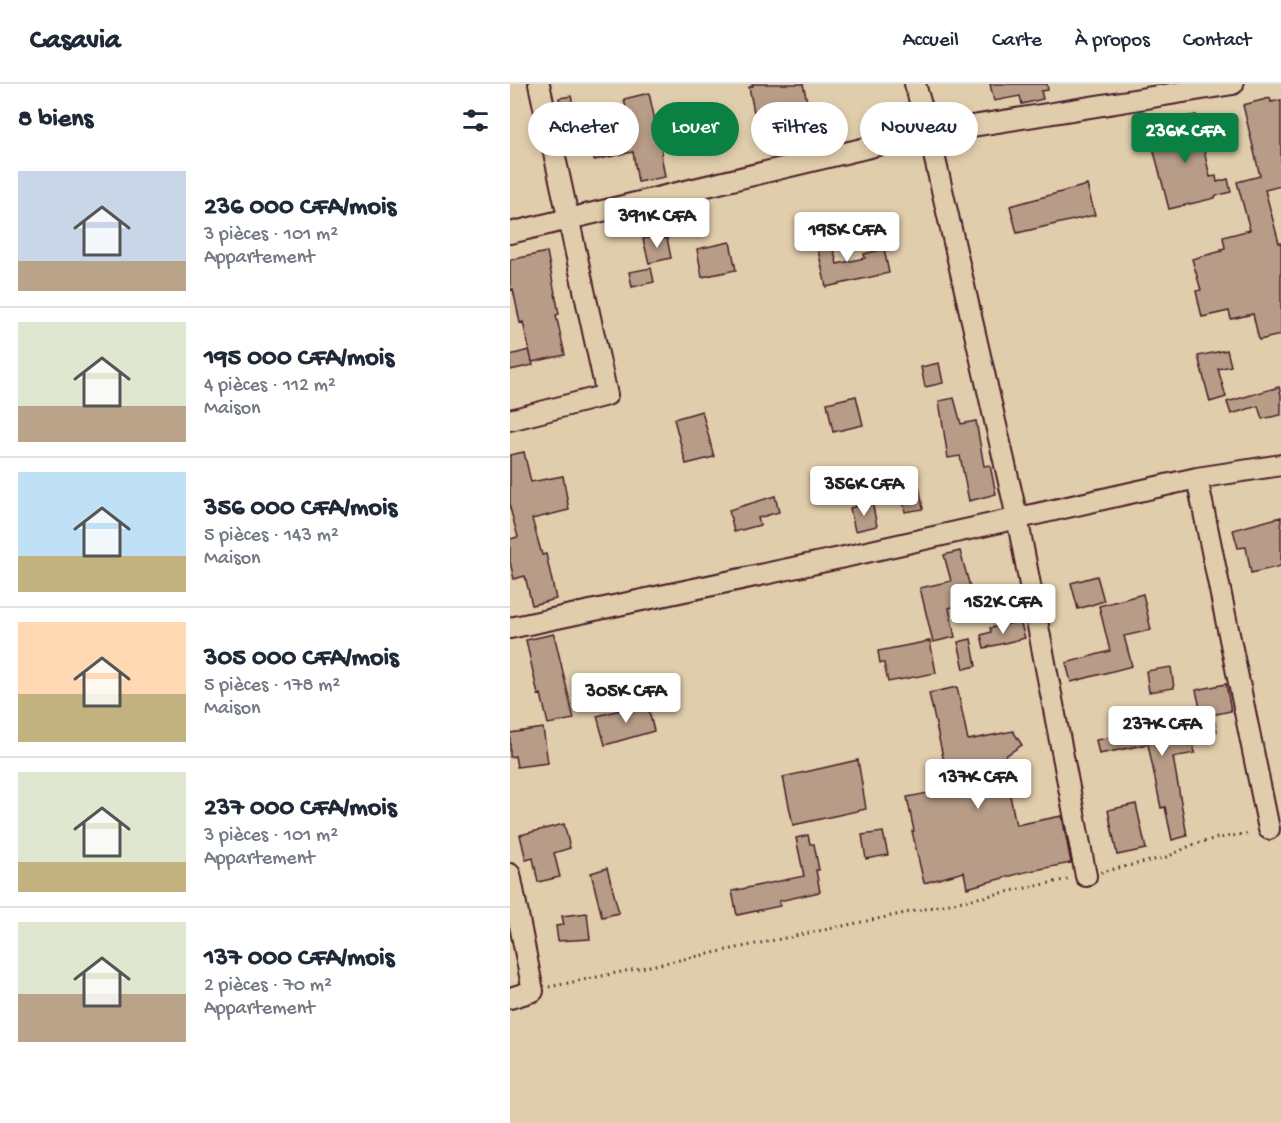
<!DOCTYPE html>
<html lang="fr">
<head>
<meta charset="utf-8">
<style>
  :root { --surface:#fff; --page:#f2f2f3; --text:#1f2937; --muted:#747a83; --line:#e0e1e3; --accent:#0b8043 }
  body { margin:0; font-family:"Gochi Hand",sans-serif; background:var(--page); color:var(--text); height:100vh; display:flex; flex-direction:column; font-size:22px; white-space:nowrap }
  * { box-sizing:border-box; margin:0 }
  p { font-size:20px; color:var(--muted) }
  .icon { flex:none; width:33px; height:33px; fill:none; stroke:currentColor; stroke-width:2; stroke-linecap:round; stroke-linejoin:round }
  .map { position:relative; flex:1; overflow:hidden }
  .drawer { display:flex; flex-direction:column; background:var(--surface); width:510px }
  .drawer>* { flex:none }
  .banner { position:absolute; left:18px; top:18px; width:570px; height:54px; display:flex; gap:12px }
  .price { position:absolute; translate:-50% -51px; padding:0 14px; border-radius:6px; background:#fff; color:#222; font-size:20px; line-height:39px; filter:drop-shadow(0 2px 3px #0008) }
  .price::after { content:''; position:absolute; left:50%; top:36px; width:18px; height:14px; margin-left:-9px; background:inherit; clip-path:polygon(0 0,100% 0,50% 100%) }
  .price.selected { background:var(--accent); color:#fff }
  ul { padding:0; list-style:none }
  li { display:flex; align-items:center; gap:18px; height:150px; padding:0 18px }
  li+li { border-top:2px solid var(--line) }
  li span { display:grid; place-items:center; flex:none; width:168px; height:120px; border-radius:0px; color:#555 }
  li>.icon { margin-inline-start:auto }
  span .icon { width:72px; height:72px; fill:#fffc; stroke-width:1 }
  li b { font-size:26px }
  h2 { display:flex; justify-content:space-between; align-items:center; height:72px; padding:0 18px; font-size:26px }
  .pill { padding:0 21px; border-radius:27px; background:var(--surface); box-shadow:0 3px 9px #0003; font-size:21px; line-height:54px }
  .pill.selected { background:var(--accent); color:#fff }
  header { display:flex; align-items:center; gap:36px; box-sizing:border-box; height:84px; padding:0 30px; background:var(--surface); border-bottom:2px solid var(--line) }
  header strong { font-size:28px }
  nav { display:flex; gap:33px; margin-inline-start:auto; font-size:21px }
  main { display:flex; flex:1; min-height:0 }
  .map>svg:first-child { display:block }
  .building { fill:#b79c87; stroke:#4a1f2b; stroke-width:1.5 }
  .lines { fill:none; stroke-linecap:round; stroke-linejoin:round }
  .street-casing { stroke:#4a1f2b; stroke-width:24 }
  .path { stroke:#4a1f2b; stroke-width:3; stroke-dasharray:1.5 4.5; stroke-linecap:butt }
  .street { stroke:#e0cdab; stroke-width:20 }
</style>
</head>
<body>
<header>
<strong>Casavia</strong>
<nav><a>Accueil</a><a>Carte</a><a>À propos</a><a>Contact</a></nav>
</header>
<main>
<section class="drawer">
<h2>8 biens<svg class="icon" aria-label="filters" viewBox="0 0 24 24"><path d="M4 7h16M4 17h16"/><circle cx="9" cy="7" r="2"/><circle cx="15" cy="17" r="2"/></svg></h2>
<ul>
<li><span style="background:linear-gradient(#c9d6e8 75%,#b9a48a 0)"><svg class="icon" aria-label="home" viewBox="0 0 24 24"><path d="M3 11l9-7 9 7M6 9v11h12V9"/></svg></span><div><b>236 000 CFA/mois</b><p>3 pièces · 101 m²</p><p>Appartement</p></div></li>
<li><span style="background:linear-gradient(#dfe7d0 70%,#b9a48a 0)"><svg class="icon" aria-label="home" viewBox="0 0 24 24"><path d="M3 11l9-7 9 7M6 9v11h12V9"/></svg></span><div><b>195 000 CFA/mois</b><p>4 pièces · 112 m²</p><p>Maison</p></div></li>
<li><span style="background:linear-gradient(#bfe0f5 70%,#c2b280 0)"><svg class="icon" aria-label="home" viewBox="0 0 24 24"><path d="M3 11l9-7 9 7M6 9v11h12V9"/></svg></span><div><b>356 000 CFA/mois</b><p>5 pièces · 143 m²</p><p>Maison</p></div></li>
<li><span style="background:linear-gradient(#ffd9b3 60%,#c2b280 0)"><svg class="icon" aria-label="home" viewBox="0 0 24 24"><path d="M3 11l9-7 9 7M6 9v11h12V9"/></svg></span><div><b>305 000 CFA/mois</b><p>5 pièces · 178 m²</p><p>Maison</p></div></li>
<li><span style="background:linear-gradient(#dfe7d0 75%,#c2b280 0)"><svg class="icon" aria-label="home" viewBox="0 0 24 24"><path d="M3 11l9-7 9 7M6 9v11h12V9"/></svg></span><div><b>237 000 CFA/mois</b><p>3 pièces · 101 m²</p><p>Appartement</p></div></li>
<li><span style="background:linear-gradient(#dfe7d0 60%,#b9a48a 0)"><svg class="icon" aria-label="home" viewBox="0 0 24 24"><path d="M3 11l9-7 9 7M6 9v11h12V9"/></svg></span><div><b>137 000 CFA/mois</b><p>2 pièces · 70 m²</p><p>Appartement</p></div></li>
</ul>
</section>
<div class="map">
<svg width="771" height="1039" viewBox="0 0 771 1039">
  <rect width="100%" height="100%" fill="#e0cdab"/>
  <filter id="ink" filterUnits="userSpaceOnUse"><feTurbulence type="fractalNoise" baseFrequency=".0167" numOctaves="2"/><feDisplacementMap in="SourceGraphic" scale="12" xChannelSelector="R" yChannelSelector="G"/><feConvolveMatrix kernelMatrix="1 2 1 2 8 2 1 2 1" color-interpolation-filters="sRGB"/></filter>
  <g filter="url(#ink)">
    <path class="building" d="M 242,0 L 293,0 L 297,17 L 244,28 L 239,3 L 243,2 Z
      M 480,0 L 537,0 L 538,6 L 531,7 L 533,15 L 512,20 L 510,12 L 484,17 Z
      M 139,9 L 152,69 L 151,70 L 155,93 L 128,98 L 123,68 L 84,76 L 81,60 L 66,63 L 63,46 L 118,34 L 114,15 Z
      M 61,12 L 65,29 L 53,32 L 49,14 Z
      M 760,14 L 761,18 L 771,16 L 771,102 L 755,106 L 769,159 L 771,159 L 771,251 L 749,256 L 743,230 L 721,235 L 719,227 L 692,233 L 686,207 L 691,206 L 682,175 L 712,167 L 711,165 L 715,164 L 713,153 L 740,146 L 727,98 L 750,92 L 733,21 Z
      M 686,31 L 700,93 L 706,92 L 707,98 L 718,95 L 721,108 L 705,112 L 705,114 L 659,125 L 639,48 L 664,42 L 662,36 Z
      M 577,101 L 585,131 L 507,149 L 500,122 Z
      M 355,137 L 349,154 L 322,144 Z
      M 319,144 L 327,180 L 355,174 L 354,170 L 374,165 L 379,189 L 316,203 L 304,147 Z
      M 147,152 L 148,156 L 157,154 L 161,174 L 139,179 L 133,155 Z
      M 220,158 L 226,186 L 192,193 L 187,165 Z
      M 37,168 L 49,230 L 46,231 L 55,271 L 22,278 L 13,238 L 10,239 L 3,205 L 0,206 L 0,176 Z
      M 141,184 L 144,198 L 122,203 L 119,188 Z
      M 19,266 L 23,281 L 0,286 L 0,271 Z
      M 717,266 L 721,282 L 708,285 L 716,313 L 700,318 L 688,272 Z
      M 429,279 L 433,299 L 415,303 L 411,283 Z
      M 769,303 L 771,311 L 771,331 L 752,335 L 748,322 L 721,330 L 717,318 Z
      M 346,312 L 353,341 L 323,348 L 317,319 Z
      M 444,314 L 451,340 L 466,337 L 474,382 L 480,381 L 486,410 L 459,417 L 450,372 L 438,374 L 429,317 Z
      M 192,327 L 204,373 L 176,380 L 164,335 Z
      M 14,368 L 21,398 L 53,392 L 59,426 L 22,435 L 32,471 L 36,470 L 46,515 L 22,521 L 15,492 L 4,495 L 0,478 L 0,455 L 8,453 L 0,424 L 0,371 Z
      M 406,384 L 413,425 L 395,428 L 388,387 Z
      M 265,412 L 269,428 L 248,434 L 250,441 L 224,448 L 219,426 Z
      M 362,418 L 367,442 L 345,447 L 340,424 Z
      M 771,433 L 771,482 L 741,489 L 736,463 L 728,464 L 723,446 Z
      M 450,467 L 464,517 L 439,524 L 445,553 L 423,558 L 410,504 L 441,497 L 434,471 Z
      M 587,492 L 594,517 L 568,525 L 561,499 Z
      M 633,510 L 641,546 L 614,552 L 622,582 L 561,598 L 556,579 L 600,567 L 589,522 Z
      M 510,537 L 515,554 L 474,564 L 471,551 L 481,548 L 480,544 Z
      M 44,550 L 64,635 L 38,640 L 31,610 L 28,611 L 16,556 Z
      M 461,555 L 466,582 L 454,585 L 448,558 Z
      M 420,557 L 426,589 L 378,598 L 374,579 L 370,579 L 368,567 Z
      M 661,583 L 664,604 L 639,608 L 636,587 Z
      M 716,600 L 721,627 L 692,633 L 686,606 Z
      M 447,603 L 458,656 L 503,647 L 512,661 L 495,672 L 499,692 L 496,692 L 506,741 L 552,732 L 561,779 L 515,788 L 457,804 L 454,788 L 414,799 L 402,747 L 404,747 L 397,713 L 440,705 L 419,609 Z
      M 137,619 L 144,647 L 95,661 L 87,632 Z
      M 703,631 L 707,647 L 681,652 L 685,669 L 663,673 L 677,752 L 662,756 L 655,723 L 651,724 L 638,660 L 589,670 L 586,656 L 604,653 L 601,642 L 647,633 L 649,643 Z
      M 33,644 L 38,679 L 7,683 L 5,672 L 0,673 L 0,649 Z
      M 348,676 L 356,725 L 283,741 L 273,693 Z
      M 626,720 L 636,765 L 607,771 L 598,726 Z
      M 54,740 L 60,764 L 44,769 L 50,793 L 28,798 L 23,774 L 16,776 L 10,751 Z
      M 373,748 L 378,771 L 356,775 L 352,751 Z
      M 298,751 L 300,760 L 304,760 L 309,786 L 306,786 L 310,808 L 269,817 L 270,822 L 227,831 L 222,807 L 294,792 L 286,754 Z
      M 97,784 L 109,829 L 92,833 L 81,789 Z
      M 77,829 L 80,855 L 48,857 L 46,842 L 54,841 L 52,832 Z"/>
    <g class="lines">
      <defs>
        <path id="street" d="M 405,0 L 419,49 L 507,433 L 576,792
          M 0,149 L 419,49 L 723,0
          M 0,336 L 97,311 L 29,0
          M 687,394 L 759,745
          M 0,544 L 330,474 L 687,394 L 771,381
          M 0,790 L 23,907 L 0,914"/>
      </defs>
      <use href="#street" class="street-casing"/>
      <path class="path" d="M 591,788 L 657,773 L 682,761 L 703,755 L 741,749
        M 39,903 L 559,795"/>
      <use href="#street" class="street"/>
    </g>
  </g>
</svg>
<b class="price selected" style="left:675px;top:80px">236K CFA</b>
<b class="price" style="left:147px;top:165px">391K CFA</b>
<b class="price" style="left:337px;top:179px">195K CFA</b>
<b class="price" style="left:354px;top:433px">356K CFA</b>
<b class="price" style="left:493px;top:551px">152K CFA</b>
<b class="price" style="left:116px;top:640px">305K CFA</b>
<b class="price" style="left:652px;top:673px">237K CFA</b>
<b class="price" style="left:468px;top:726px">137K CFA</b>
<div class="banner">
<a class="pill">Acheter</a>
<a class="pill selected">Louer</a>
<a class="pill">Filtres</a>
<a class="pill">Nouveau</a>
</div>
</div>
</main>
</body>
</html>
